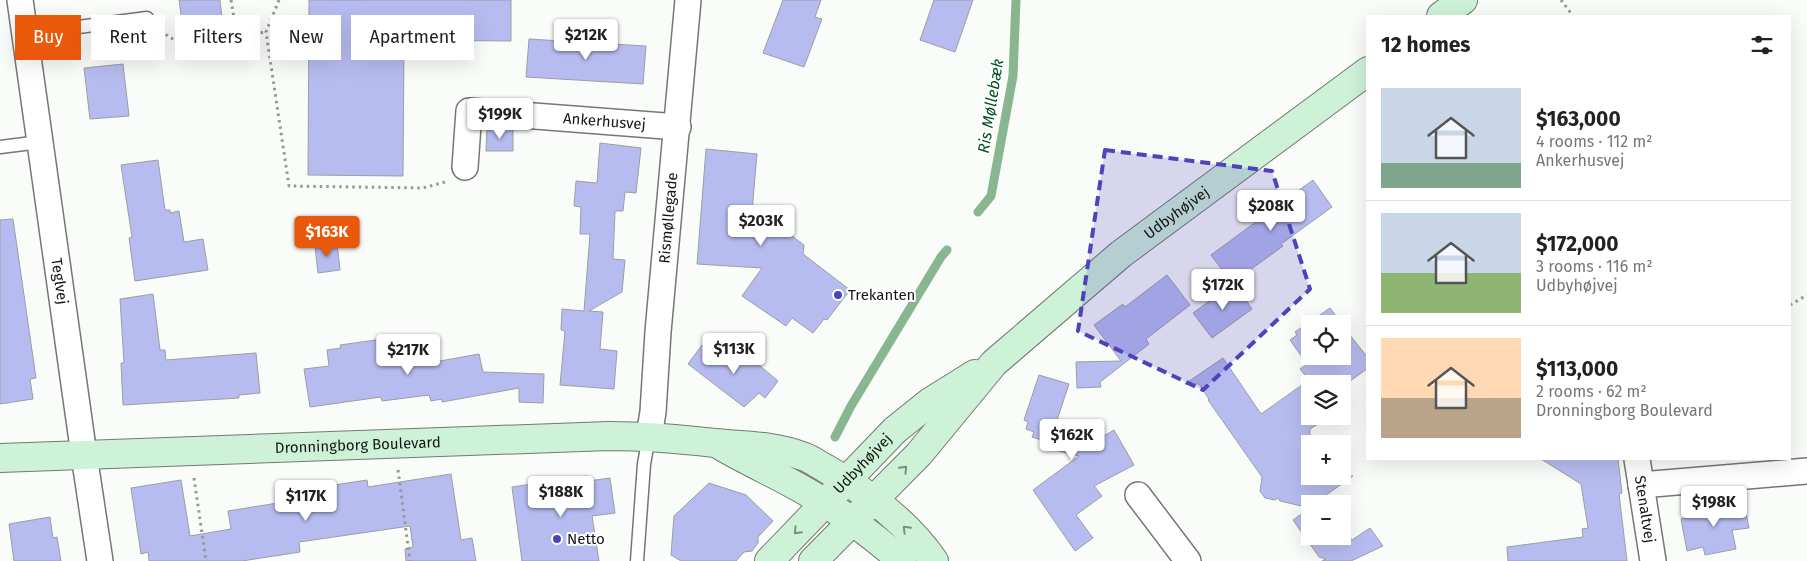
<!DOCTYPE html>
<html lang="en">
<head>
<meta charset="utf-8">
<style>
  :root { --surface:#fff; --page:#f2f2f2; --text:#222; --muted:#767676; --line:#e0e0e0; --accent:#ea580c }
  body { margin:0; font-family:"Fira Sans",sans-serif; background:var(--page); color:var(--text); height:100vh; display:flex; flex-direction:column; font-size:19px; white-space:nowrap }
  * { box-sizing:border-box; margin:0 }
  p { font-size:16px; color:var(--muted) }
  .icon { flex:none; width:28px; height:28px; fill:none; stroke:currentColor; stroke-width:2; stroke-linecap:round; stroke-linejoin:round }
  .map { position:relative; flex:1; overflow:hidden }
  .side { position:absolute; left:1366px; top:15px; width:425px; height:445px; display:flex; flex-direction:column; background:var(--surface); border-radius:0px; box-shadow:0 5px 20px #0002 }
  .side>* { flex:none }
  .banner { position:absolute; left:15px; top:15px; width:475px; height:45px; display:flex; gap:10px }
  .controls { position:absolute; left:1301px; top:315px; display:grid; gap:10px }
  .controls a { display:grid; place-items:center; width:50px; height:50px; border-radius:0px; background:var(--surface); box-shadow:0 5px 20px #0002; font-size:25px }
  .price { position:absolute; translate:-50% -42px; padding:0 11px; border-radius:5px; background:#fff; color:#222; font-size:16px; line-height:32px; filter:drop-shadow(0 1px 2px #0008) }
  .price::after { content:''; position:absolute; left:50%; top:30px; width:15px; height:11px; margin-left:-8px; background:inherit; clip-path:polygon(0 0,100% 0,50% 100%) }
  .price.active { background:var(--accent); color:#fff }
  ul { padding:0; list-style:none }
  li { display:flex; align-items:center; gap:15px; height:125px; padding:0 15px }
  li+li { border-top:1px solid var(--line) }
  li span { display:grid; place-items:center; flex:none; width:140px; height:100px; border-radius:0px; color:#555 }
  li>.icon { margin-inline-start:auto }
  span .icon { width:60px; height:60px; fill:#fffc; stroke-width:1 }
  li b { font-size:21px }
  h2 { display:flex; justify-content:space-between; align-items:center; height:60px; padding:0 15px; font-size:21px }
  .pill { padding:0 18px; border-radius:0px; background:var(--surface); box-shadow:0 5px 20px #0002; font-size:18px; line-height:45px }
  .pill.active { background:var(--accent); color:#fff }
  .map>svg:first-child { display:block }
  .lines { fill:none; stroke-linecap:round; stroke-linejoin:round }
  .stream { stroke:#87b690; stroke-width:9 }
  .building { fill:#b7bcf0; stroke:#9d9da1 }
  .lane-casing { stroke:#757775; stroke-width:15 }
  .street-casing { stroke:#757775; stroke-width:28 }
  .secondary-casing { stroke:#757775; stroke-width:30 }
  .path { stroke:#969896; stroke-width:3; stroke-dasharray:2.5 4; stroke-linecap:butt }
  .lane { stroke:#fff; stroke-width:12 }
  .street { stroke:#fff; stroke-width:25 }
  .secondary { stroke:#cdf2d7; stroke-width:28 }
  .oneway { stroke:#7a8f80 }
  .marked { fill:#4e43ba; fill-opacity:0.2; stroke:#4e43ba; stroke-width:4; stroke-dasharray:10 6; stroke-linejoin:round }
  .poi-dot { fill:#4e43ba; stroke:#fff; stroke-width:2 }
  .labels { text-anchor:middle; stroke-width:4; stroke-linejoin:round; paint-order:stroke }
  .street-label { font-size:15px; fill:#151615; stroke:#fff }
  .poi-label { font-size:15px; fill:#151615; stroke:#fff; text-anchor:start }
  .water-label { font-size:16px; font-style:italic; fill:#015021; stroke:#fff }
</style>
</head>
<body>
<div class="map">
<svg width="1807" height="561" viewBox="0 0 1807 561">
  <rect width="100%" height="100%" fill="#f9fcf9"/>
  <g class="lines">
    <path class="stream" d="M 978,212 L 991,196 L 1013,76 L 1016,0
      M 835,437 L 851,406 L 941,257 L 947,250"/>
  </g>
  <path class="building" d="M 179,0 L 220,0 L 223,27 L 200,30 L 199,27 L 183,29 Z
    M 309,0 L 511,0 L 511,41 L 404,40 L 403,176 L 308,175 Z
    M 783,0 L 821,0 L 815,17 L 822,19 L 804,67 L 763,53 Z
    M 934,0 L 973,0 L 955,52 L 920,40 Z
    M 529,39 L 646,46 L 643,84 L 526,77 Z
    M 123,64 L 129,116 L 90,119 L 84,68 Z
    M 487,127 L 513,129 L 513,151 L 486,151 Z
    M 600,143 L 641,148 L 636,193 L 625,192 L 623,211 L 615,211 L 613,259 L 625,260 L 622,292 L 589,311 L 603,312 L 600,349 L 617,351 L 614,389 L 560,385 L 565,331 L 561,330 L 562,309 L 584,311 L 590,234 L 580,234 L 581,207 L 574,206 L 576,181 L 597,183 Z
    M 706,149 L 757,154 L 751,223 L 776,224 L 804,245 L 803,254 L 850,290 L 827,320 L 824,319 L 813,333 L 792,318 L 786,326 L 742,296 L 762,268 L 697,264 Z
    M 158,160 L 165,210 L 170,210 L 170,213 L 179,211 L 184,242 L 203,239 L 208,270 L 135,281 L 129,238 L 132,237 L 121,165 Z
    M 1313,180 L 1332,207 L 1281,244 L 1283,246 L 1232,283 L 1211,255 Z
    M 13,219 L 36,378 L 30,379 L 33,399 L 0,404 L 0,220 Z
    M 337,244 L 340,270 L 318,273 L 315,246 Z
    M 1167,275 L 1190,305 L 1146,339 L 1149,344 L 1100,382 L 1101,387 L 1077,388 L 1076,362 L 1121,361 L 1094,325 L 1123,304 L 1125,307 Z
    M 1234,283 L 1252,309 L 1212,338 L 1193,313 Z
    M 153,294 L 160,350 L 165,350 L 166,360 L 256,353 L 260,393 L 239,395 L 239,398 L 123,405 L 121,363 L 124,363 L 120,299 Z
    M 1330,308 L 1342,324 L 1310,324 L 1310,356 L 1342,356 L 1342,325 L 1368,358 L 1368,368 L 1342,387 L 1342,384 L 1310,384 L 1310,416 L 1313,416 L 1318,424 L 1310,429 L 1310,476 L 1353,476 L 1322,498 L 1327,504 L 1310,504 L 1310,508 L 1280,501 L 1278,498 L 1275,500 L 1265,498 L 1260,491 L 1262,477 L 1208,400 L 1209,399 L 1199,384 L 1185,384 L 1223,358 L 1261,414 L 1309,380 L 1300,369 L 1307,364 L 1290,340 L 1297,335 L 1295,332 Z
    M 412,335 L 415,357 L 422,356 L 423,364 L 479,354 L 483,372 L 544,374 L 543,403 L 519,402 L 519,388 L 442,402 L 442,399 L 431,401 L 429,395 L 382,401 L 381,397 L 310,407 L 304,369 L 329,366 L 327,350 L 341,348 L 340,345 Z
    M 702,345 L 726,364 L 739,348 L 778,381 L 765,398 L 759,393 L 744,407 L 688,364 Z
    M 1039,375 L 1069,384 L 1056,423 L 1102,437 L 1114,430 L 1134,465 L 1094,486 L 1102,496 L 1076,515 L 1093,538 L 1075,551 L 1033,490 L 1079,456 L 1055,450 L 1057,445 L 1032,437 L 1034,432 L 1026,429 L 1028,422 L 1024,420 Z
    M 1541,459 L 1618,459 L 1622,493 L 1619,494 L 1627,561 L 1508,561 L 1507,547 L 1583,537 L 1582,529 L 1588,528 L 1581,484 Z
    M 451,474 L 461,540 L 472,538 L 476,561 L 406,561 L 405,549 L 413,547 L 410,526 L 299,542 L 300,552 L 242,561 L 149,561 L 148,552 L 141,554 L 131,488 L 181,480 L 190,536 L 231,529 L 228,511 L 284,502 L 282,493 L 367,480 L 368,487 Z
    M 587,476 L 588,481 L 610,478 L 615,513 L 592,516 L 599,561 L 522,561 L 512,487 Z
    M 709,483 L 746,495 L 773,521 L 758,537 L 758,543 L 752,551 L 744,552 L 736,561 L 681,561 L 671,555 L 674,516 Z
    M 1729,503 L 1730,510 L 1745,507 L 1749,528 L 1732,530 L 1736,549 L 1705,555 L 1703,547 L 1687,551 L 1681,519 L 1692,517 L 1691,510 Z
    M 1310,508 L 1310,536 L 1342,536 L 1342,526 L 1352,540 L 1370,528 L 1383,546 L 1351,561 L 1322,561 L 1326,559 L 1319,557 L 1293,520 Z
    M 50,517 L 53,538 L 57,537 L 61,561 L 14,561 L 9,524 Z"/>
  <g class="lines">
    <defs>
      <path id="lane" d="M 25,34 L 147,18
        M 0,147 L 40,142
        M 637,561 L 644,464 L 649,436"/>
      <g id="street">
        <path id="s1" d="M 20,0 L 84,455 L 100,561"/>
        <path id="s2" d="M 465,167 L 469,111 L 678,127"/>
        <path id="s3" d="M 649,436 L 653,412 L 658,332 L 688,0"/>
        <path id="s4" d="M 1637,459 L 1653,561"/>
        <path d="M 1641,485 L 1807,471"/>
        <path d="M 1138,495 L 1188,561"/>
      </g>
      <g id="secondary">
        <path d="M 1441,16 L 1463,0"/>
        <path d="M 721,446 C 755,466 792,481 825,503 C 852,520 878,540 902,561"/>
        <path id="s5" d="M 0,458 L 609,436 C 645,436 680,439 715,443 C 745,446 773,445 802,456 C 810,458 817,464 825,468 C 865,491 908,523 934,561"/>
        <path id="s6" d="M 769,561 L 895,430 L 930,402 L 975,374"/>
        <path id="s7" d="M 813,561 L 919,454 L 994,363 L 1121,254 L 1368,71"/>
      </g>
    </defs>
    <use href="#lane" class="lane-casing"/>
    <use href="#street" class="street-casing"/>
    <use href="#secondary" class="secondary-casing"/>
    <path class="path" d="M 231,0 L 237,36
      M 279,0 L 266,32 L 289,186 L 423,188 L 445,182
      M 1561,0 L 1573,16
      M 161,30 L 170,38 L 188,43 L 266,32
      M 1790,305 L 1807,295
      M 398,470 L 410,561
      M 194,478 L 206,561"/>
    <use href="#lane" class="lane"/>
    <use href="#street" class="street"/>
    <use href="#secondary" class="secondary"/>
  </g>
  <defs><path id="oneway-chevron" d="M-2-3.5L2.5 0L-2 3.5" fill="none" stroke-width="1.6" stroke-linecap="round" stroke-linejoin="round" transform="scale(1.25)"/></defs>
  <g class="oneway">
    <use href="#oneway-chevron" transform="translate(904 469) rotate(-46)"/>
    <use href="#oneway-chevron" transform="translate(906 529) rotate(-134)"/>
    <use href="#oneway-chevron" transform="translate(797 531) rotate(134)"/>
  </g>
  <path class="marked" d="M 1105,150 L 1272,171 L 1310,289 L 1203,390 L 1078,331 Z"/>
  <g class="poi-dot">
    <circle cx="838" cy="295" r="5"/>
    <circle cx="557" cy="539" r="5"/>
  </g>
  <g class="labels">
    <g class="street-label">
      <text dy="5" stroke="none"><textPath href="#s2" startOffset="192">Ankerhusvej</textPath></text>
      <text dy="5" stroke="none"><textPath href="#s7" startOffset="505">Udbyhøjvej</textPath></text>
      <text dy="5" stroke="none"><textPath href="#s3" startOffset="219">Rismøllegade</textPath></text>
      <text dy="5" stroke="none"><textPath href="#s1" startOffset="284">Teglvej</textPath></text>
      <text dy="5" stroke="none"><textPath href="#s5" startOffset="358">Dronningborg Boulevard</textPath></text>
      <text dy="5" stroke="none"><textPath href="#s6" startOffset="135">Udbyhøjvej</textPath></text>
      <text dy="5" stroke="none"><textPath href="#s4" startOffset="51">Stenaltvej</textPath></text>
    </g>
    <g class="poi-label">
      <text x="848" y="300">Trekanten</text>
      <text x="567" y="544">Netto</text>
    </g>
    <g class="water-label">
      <text transform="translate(990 106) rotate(-81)" y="6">Ris Møllebæk</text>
    </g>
  </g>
</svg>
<div class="controls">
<a><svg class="icon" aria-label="locate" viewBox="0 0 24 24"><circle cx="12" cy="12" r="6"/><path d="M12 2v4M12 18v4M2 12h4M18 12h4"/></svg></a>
<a><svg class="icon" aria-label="layers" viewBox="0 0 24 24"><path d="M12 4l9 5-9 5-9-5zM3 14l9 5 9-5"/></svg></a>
<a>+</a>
<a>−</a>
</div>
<b class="price" style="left:586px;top:61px">$212K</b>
<b class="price" style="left:500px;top:140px">$199K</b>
<b class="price" style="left:1271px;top:232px">$208K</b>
<b class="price" style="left:761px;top:247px">$203K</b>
<b class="price active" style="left:327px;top:258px">$163K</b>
<b class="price" style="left:1223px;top:311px">$172K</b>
<b class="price" style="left:734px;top:375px">$113K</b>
<b class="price" style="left:408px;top:376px">$217K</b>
<b class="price" style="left:1072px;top:461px">$162K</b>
<b class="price" style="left:561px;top:518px">$188K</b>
<b class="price" style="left:306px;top:522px">$117K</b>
<b class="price" style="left:1714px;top:528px">$198K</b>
<div class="banner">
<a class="pill active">Buy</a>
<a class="pill">Rent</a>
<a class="pill">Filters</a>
<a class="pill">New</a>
<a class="pill">Apartment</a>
</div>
<section class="side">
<h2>12 homes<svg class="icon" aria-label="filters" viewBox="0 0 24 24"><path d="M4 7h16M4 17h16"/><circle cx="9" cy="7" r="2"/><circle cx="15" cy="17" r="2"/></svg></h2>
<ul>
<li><span style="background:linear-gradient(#c9d6e8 75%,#7fa58c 0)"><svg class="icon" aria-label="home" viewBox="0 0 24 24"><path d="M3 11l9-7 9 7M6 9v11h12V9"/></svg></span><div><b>$163,000</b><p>4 rooms · 112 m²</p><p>Ankerhusvej</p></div></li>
<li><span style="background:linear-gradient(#c9d6e8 60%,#8fb573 0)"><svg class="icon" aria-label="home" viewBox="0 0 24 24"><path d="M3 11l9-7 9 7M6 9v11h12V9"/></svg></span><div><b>$172,000</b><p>3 rooms · 116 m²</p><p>Udbyhøjvej</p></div></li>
<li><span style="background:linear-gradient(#ffd9b3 60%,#b9a48a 0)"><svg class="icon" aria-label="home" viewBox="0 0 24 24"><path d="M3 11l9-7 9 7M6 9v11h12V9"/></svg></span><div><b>$113,000</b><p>2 rooms · 62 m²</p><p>Dronningborg Boulevard</p></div></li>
</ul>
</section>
</div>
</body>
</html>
